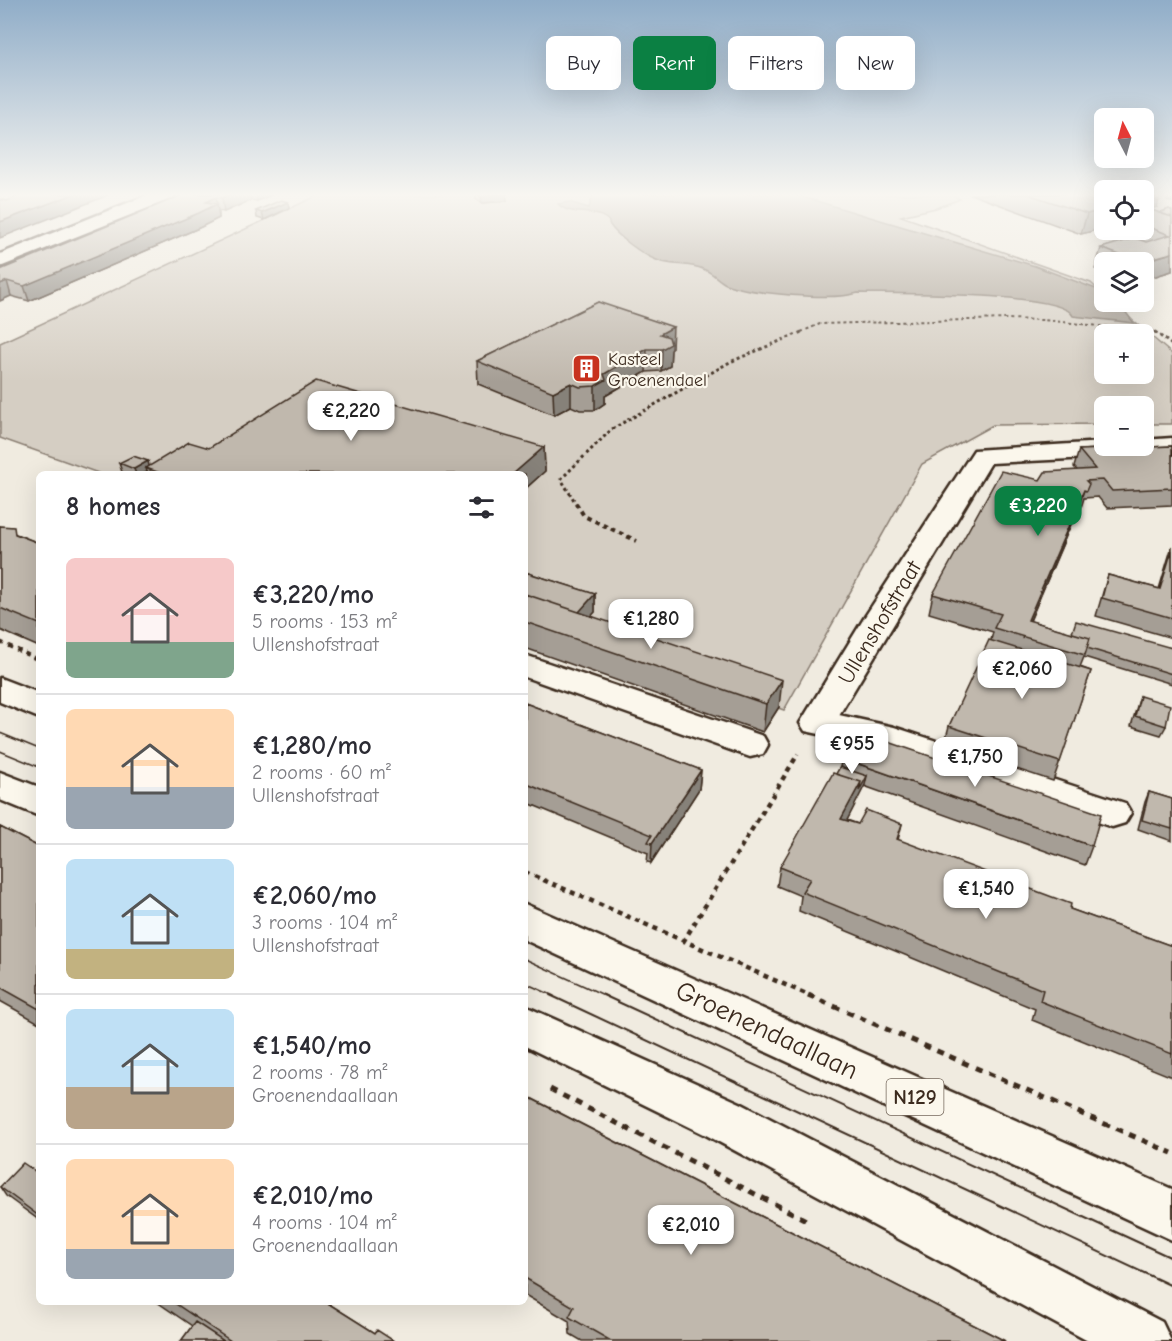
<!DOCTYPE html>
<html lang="en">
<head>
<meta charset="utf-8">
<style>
  :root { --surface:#fff; --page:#f2f2f3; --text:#2b2b33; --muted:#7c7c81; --line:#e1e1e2; --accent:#0b8043 }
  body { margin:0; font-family:"Comic Neue",sans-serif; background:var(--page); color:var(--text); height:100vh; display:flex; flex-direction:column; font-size:22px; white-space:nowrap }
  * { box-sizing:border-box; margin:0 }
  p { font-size:20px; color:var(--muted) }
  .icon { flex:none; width:33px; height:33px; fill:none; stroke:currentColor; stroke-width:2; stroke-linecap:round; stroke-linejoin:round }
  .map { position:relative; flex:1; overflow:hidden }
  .sheet { position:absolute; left:36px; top:471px; width:492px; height:834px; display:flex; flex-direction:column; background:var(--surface); border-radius:9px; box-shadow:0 6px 24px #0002 }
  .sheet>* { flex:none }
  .guide { position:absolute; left:546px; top:36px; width:536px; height:54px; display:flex; gap:12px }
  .needle { width:39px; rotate:354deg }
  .tools { position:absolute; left:1094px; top:108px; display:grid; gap:12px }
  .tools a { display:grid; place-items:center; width:60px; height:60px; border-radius:9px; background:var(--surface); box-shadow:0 6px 24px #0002; font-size:30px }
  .price { position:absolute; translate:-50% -51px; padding:0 14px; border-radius:12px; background:#fff; color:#222; font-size:20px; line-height:39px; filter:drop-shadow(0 2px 3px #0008) }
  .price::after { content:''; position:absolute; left:50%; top:36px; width:18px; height:14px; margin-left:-9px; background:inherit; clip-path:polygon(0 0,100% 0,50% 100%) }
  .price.selected { background:var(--accent); color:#fff }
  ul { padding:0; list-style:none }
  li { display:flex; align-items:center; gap:18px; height:150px; padding:0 30px }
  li+li { border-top:2px solid var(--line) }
  li span { display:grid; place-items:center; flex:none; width:168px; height:120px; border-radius:9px; color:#555 }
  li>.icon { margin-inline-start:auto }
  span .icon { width:72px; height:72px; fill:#fffc; stroke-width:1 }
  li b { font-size:26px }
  h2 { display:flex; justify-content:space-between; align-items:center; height:72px; padding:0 30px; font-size:26px }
  .tag { padding:0 21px; border-radius:9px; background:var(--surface); box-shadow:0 6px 24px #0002; font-size:21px; line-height:54px }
  .tag.selected { background:var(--accent); color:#fff }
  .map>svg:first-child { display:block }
  .green { fill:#d5cec3; stroke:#887c70; stroke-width:1.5; fill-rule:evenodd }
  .water { fill:#aca397; stroke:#7f7367; stroke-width:1.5 }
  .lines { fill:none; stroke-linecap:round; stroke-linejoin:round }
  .minor-casing { stroke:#3b2a1e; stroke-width:5 }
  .major-casing { stroke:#3b2a1e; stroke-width:5 }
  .path-far4 { stroke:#3b2a1e; stroke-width:2; stroke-dasharray:3 3; stroke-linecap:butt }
  .path-far3 { stroke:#3b2a1e; stroke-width:3; stroke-dasharray:3 3; stroke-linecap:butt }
  .path-far2 { stroke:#3b2a1e; stroke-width:4; stroke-dasharray:4.5 4.5; stroke-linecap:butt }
  .path-far1 { stroke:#3b2a1e; stroke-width:4.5; stroke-dasharray:5 5; stroke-linecap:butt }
  .path { stroke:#3b2a1e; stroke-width:5; stroke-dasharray:7 7; stroke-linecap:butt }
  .minor { fill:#fbf7ec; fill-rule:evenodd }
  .major { fill:#fbf7ec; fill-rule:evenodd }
  .tram-far1 { stroke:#3b2a1e; stroke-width:1.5 }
  .tram { stroke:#3b2a1e; stroke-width:2 }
  .wall { fill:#a59e95; stroke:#3b2a1e; stroke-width:1.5 }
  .shaded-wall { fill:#868179; stroke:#3b2a1e; stroke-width:1.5 }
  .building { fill:#c0b8ad; stroke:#3b2a1e; stroke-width:1.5 }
  .labels { text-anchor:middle; stroke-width:4.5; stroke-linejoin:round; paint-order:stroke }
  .far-poi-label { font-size:18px; fill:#3b2a1e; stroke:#fbf7ec; text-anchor:start }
  .shield { fill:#fbf7ec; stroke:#75685c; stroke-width:1.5 }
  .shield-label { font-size:21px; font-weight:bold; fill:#3b2a1e }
  .street-label { font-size:22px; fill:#3b2a1e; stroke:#fbf7ec }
  .near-street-label { font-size:27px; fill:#3b2a1e; stroke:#fbf7ec }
</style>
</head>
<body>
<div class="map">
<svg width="1172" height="1341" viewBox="0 0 1172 1341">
  <rect width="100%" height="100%" fill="#f0ebe0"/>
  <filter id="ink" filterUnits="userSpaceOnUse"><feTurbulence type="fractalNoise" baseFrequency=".0167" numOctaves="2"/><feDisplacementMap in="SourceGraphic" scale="12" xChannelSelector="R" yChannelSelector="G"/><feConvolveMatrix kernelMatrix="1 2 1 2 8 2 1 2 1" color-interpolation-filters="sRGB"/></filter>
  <g filter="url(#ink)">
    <path class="green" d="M 321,194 L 952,194 L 960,199 L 936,208 L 901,216 L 1091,283 L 1104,295 L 1104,302 L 1111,302 L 1172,354 L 1172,424 L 1143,424 L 1143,406 L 1104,406 L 1104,424 L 993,425 L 922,464 L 784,710 L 525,620 L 525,474 L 101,474 L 0,438 L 0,343 ZM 1104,334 L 1143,334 L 1143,374 L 1104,374 Z"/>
    <path class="water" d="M 595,194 L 793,194 L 1035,266 L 1104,292 L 1104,302 L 1118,302 L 1134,323 L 1073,316 C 1063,291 889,294 858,293 C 833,301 752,294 726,284 C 718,280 712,272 703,269 C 688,262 670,267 654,259 C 642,254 617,236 610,225 C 607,220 611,222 605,218 C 590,208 571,217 558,204 L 569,202 L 589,208 L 592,197 Z"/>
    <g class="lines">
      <defs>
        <path id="minor" d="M 150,194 L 175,194 L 173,198 L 0,267 L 0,254 Z
          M 1172,438 L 1172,454 L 991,463 L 839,715 L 894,727 L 1125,803 L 1131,813 L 1125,823 L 1112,827 L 877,746 L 805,731 L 800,723 L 866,615 L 974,450 L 1104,442 L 1104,446 L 1143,446 L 1143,440 Z
          M 525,655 L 763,736 L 768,745 L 763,754 L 750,757 L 525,677 Z"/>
        <path id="major" d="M 0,678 L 39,693 L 39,718 L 0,702 Z
          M 0,772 L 39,787 L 39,816 L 0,800 Z
          M 525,904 L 1172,1189 L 1172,1240 L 525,940 Z
          M 525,1006 L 740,1103 L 1162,1322 L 1171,1341 L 1088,1341 L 706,1135 L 525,1046 Z"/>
      </defs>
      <use href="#minor" class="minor-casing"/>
      <use href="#major" class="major-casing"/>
      <path class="path-far4" d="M 801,332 L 820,324 L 1006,319 L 1044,320 L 1155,332"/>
      <path class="path-far3" d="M 1143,331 L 1155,332 L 1172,345
        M 577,505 L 561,479 L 612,429 L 730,362 L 804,331"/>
      <path class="path-far2" d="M 576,503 L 584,516 L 637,541
        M 0,642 L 39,660"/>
      <path class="path-far1" d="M 525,872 L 811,996
        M 683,942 L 798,754"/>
      <path class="path" d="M 808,995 L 1172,1153
        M 550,1089 L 808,1221"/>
      <use href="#minor" class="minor"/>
      <use href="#major" class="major"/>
      <path class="tram-far1" d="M 0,733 L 39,749
        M 0,751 L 39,767
        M 525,959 L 606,996
        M 525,983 L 554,996"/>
      <path class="tram" d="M 550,995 L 1172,1286
        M 603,995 L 1172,1258"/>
    </g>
    <path class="wall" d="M 185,194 L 273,194 L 257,201 L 251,200 L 224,212 L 219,211 L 219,218 L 201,227 L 29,301 L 11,296 L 0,270 Z
      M 476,194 L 506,194 L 507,201 L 482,203 L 476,199 Z
      M 970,194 L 1104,194 L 1104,230 L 1143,230 L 1143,194 L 1149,198 L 1152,198 L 1152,194 L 1172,194 L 1172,202 L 1167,201 L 1169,196 L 1166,195 L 1153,198 L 1157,207 L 1149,209 L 1159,213 L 1169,209 L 1172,271 L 1143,280 L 1143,262 L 1104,262 L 1104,272 L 1095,269 L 1101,248 L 1126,241 L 1097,230 L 1081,234 Z
      M 288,202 L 289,208 L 264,220 L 257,218 L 256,211 Z
      M 598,302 L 672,349 L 671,350 L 670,366 L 661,371 L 646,372 L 605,396 L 605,403 L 595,410 L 580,410 L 571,406 L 554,415 L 478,384 L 477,361 Z
      M 1172,446 L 1172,505 L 1107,508 L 1098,497 L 1084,498 L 1081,508 L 1078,508 L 1030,621 L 1072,633 L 1172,648 L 1172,684 L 1084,657 L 1080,667 L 1091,671 L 1053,781 L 944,745 L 949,726 L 991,640 L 993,632 L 929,613 L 933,594 L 1040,480 L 1077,470 L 1074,467 L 1079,450 Z
      M 544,447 L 545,471 L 525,489 L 525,474 L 147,474 L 147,472 L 143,474 L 126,474 L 122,472 L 119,463 L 149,466 L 209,448 Z
      M 0,526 L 16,534 L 39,543 L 39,647 L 0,630 Z
      M 1172,546 L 1172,638 L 1096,616 L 1108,575 L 1159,589 Z
      M 525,572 L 595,594 L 595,612 L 591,616 L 779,707 L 763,732 L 525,648 Z
      M 1140,696 L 1166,726 L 1161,735 L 1131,726 Z
      M 525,703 L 701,770 L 699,789 L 651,863 L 647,862 L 648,853 L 528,803 L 525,806 Z
      M 842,758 L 1092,846 L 1085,865 L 864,786 L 847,820 L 858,824 L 902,824 L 898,840 L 1070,909 L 1172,946 L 1172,1077 L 1032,1020 L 1035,1009 L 799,911 L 801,896 L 777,886 L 780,867 L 836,774 L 840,767 Z
      M 1149,792 L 1172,799 L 1172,841 L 1138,829 L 1145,802 Z
      M 0,827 L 39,847 L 39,1023 L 0,1001 Z
      M 525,1095 L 1005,1341 L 582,1341 L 570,1334 L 569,1321 L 525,1295 Z
      M 39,1174 L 39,1220 L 6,1196 L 0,1187 Z
      M 157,1302 L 326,1302 L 375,1333 L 394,1341 L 181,1341 L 192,1326 Z"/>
    <path class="shaded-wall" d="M 74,194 L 111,194 L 0,238 L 0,222 Z
      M 231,194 L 250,194 L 251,200 L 224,212 L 222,198 Z
      M 256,194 L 273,194 L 257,201 Z
      M 506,194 L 507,201 L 482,203 L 481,197 Z
      M 1143,194 L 1150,194 L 1149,198 L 1143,200 Z
      M 1153,194 L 1166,194 L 1152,198 Z
      M 216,197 L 219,218 L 201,227 L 29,301 L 24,286 Z
      M 1159,200 L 1157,207 L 1143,211 L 1143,205 Z
      M 288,202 L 289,208 L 264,220 L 262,213 Z
      M 1102,210 L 1097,230 L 1081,234 L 1087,214 Z
      M 1172,253 L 1172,271 L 1143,280 L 1143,262 L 1141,262 Z
      M 7,281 L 11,296 L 0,301 L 0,284 Z
      M 673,327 L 672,349 L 671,350 L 670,366 L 661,371 L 662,349 L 660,334 Z
      M 647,349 L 646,372 L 605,396 L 605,403 L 595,410 L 595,386 L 604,374 Z
      M 571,383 L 571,406 L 554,415 L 553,392 Z
      M 544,447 L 545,471 L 525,489 L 525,474 L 513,474 Z
      M 148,461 L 150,470 L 146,468 L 147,472 L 143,474 L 136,474 L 134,469 Z
      M 1084,490 L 1078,508 L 1022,639 L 1028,620 Z
      M 595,594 L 595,612 L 578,631 L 578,613 Z
      M 782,680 L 779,707 L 763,732 L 766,704 Z
      M 701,770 L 699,789 L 651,863 L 652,843 Z
      M 867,776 L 865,785 L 838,838 L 841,819 L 861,782 Z
      M 527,784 L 528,803 L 525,806 L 525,786 Z"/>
    <path class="building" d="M 24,194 L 74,194 L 0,222 L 0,199 L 7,201 Z
      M 185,194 L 231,194 L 222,198 L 216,197 L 206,202 L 217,204 L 199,213 L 24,286 L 7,281 L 0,284 L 0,270 Z
      M 478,194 L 504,194 L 481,197 Z
      M 1028,194 L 1104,194 L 1104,211 L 1102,210 L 1087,214 Z
      M 1151,198 L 1159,200 L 1143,205 L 1143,200 Z
      M 281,200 L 288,202 L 262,213 L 256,211 Z
      M 1143,207 L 1172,217 L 1172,253 L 1138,262 L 1101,248 L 1135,238 L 1146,242 L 1170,235 L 1143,225 Z
      M 1169,209 L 1172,211 L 1172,217 L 1159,213 Z
      M 598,302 L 673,327 L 660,334 L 669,337 L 671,344 L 662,349 L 647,349 L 604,374 L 606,380 L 595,386 L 580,387 L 571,383 L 553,392 L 477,361 Z
      M 316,381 L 544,447 L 513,474 L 163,474 L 146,468 L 189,442 L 209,448 Z
      M 1172,446 L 1172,488 L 1112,491 L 1103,480 L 1086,481 L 1089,484 L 1086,491 L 1084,490 L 1028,620 L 1090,638 L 1085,655 L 994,628 L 1001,614 L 933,594 L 1001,471 L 1040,480 L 1045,472 L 1095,469 L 1079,450 Z
      M 133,456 L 148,461 L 134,469 L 119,463 Z
      M 0,526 L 14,527 L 15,534 L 39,543 L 39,624 L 0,608 Z
      M 1172,550 L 1172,618 L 1102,598 L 1108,575 L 1160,589 Z
      M 525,572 L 595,594 L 579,612 L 525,594 Z
      M 525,594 L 782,680 L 766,704 L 525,622 Z
      M 1076,621 L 1172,648 L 1172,674 L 1087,648 L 1090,638 L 1072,633 Z
      M 989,640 L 1091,671 L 1060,762 L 949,726 Z
      M 1140,696 L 1170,705 L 1166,726 L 1135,716 Z
      M 525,703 L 701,770 L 652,843 L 648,842 L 652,835 L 527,784 L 525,786 Z
      M 856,731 L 1101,814 L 1092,846 L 842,758 Z
      M 840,767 L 867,776 L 859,791 L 861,782 L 836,774 Z
      M 833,773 L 861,782 L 841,819 L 858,824 L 866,810 L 902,824 L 897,839 L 1071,904 L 1070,909 L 1172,946 L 1172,1054 L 1040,1001 L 1043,990 L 802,892 L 810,879 L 780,867 Z
      M 1149,792 L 1172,799 L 1172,829 L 1142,820 Z
      M 0,827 L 39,847 L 39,1009 L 0,987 Z
      M 525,1095 L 526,1096 L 1005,1341 L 611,1341 L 569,1317 L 574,1307 L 525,1278 Z
      M 23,1163 L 39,1174 L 39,1216 L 0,1187 Z
      M 173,1302 L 326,1302 L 375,1333 L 377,1330 L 394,1341 L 231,1341 Z
      M 195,1322 L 224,1341 L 181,1341 Z"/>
  </g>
  <linearGradient id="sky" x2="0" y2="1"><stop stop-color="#90adc8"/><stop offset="0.51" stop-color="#f8f6f1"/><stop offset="1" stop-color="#f8f6f1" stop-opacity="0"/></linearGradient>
  <rect width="1172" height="382" fill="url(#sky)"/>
  <defs>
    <symbol id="building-square" viewBox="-11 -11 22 22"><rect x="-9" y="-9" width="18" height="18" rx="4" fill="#c8321e" stroke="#fbf7ec"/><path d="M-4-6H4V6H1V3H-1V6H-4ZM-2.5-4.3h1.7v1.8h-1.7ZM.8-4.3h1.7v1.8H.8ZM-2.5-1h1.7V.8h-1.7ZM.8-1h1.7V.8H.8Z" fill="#fff"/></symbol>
  </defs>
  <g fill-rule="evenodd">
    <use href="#building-square" x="570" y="352" width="33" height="33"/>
  </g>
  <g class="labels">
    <g class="far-poi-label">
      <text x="608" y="365">Kasteel<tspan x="608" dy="21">Groenendael</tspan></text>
    </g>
    <rect class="shield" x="886.5" y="1079" width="57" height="36" rx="4.5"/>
    <g class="shield-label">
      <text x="915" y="1104">N129</text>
    </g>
    <g class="street-label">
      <text transform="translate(879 622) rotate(-59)" y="8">Ullenshofstraat</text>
    </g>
    <g class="near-street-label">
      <text transform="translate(767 1030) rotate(25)" y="9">Groenendaallaan</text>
    </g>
  </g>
</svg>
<div class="tools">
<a><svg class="needle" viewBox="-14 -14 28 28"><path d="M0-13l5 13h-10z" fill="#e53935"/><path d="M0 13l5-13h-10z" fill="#7c7c81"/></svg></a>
<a><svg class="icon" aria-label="locate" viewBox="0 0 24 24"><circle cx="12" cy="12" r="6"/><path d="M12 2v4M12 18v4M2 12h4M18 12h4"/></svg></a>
<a><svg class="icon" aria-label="layers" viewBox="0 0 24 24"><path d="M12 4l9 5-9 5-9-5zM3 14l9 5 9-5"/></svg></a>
<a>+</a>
<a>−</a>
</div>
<b class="price" style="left:351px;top:442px">€2,220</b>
<b class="price selected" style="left:1038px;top:537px">€3,220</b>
<b class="price" style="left:651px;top:650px">€1,280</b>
<b class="price" style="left:1022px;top:700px">€2,060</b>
<b class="price" style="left:852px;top:775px">€955</b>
<b class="price" style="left:975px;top:788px">€1,750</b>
<b class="price" style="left:986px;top:920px">€1,540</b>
<b class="price" style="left:691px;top:1256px">€2,010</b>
<div class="guide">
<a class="tag">Buy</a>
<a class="tag selected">Rent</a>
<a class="tag">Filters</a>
<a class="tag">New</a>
</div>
<section class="sheet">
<h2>8 homes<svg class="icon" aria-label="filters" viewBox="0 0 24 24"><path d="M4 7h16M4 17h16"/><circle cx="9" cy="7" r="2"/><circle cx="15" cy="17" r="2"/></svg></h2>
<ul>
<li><span style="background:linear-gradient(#f6c9c9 70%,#7fa58c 0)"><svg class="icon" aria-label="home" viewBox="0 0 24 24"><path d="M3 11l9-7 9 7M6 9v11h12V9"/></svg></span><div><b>€3,220/mo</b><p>5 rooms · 153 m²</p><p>Ullenshofstraat</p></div></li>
<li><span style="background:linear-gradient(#ffd9b3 65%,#9aa5b1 0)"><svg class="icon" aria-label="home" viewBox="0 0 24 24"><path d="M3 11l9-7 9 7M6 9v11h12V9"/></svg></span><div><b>€1,280/mo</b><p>2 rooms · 60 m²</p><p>Ullenshofstraat</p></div></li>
<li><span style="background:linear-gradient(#bfe0f5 75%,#c2b280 0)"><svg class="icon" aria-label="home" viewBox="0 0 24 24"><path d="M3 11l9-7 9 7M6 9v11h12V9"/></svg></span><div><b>€2,060/mo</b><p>3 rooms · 104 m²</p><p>Ullenshofstraat</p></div></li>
<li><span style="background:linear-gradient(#bfe0f5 65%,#b9a48a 0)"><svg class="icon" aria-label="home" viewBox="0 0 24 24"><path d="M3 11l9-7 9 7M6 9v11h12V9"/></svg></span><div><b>€1,540/mo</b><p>2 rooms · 78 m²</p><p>Groenendaallaan</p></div></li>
<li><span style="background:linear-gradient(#ffd9b3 75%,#9aa5b1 0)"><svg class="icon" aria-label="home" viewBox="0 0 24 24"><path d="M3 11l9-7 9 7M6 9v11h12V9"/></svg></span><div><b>€2,010/mo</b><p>4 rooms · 104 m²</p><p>Groenendaallaan</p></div></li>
</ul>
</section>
</div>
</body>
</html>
